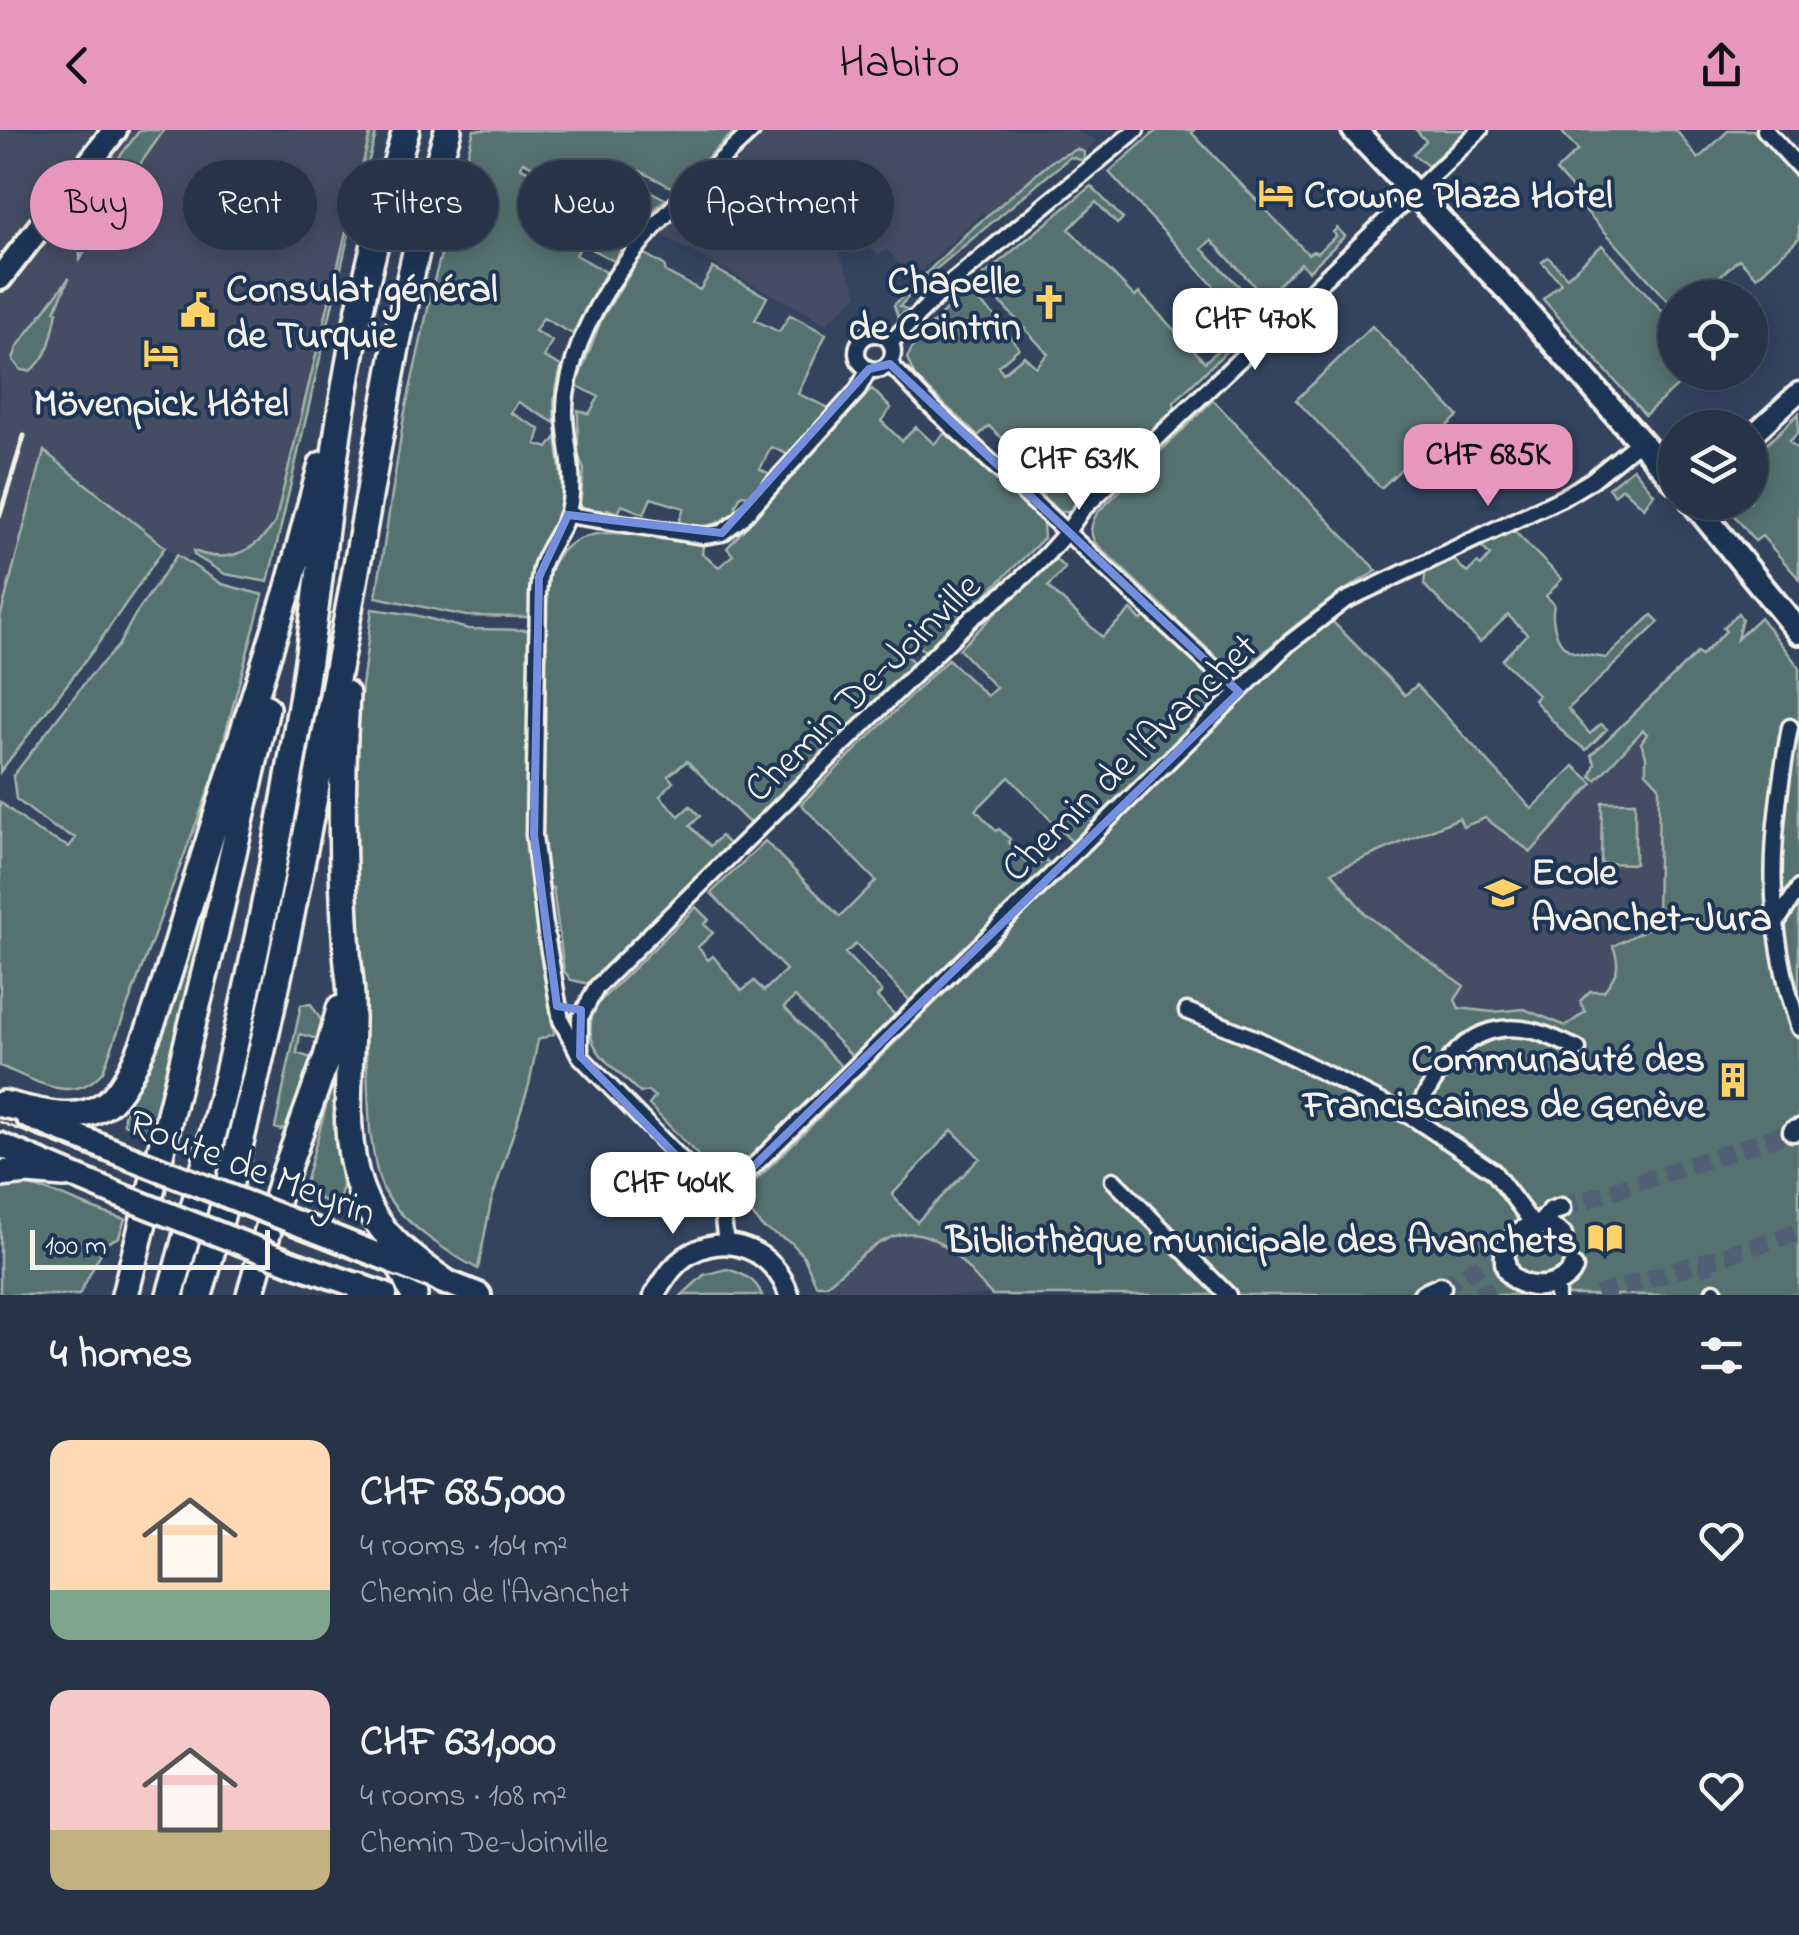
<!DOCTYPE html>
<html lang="en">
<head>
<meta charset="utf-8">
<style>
  :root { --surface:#273347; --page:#2f3b4e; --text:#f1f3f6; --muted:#a4aab4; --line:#434e60; --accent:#e797bd }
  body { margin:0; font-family:"Indie Flower",sans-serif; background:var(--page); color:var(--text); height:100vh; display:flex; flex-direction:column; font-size:38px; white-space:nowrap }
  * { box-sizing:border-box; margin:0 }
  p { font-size:32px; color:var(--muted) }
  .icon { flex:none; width:55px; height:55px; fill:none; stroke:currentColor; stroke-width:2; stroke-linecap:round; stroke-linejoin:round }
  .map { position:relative; height:1165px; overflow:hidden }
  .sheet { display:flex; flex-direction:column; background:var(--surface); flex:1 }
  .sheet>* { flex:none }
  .guide { position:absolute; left:30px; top:30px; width:1000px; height:90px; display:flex; gap:20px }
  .buttons { position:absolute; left:1658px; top:150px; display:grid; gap:20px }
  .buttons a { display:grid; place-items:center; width:110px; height:110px; border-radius:50%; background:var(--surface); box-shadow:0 5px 25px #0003,0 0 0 2px var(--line); font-size:50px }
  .scale { position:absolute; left:30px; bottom:25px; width:240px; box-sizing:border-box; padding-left:10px; border:5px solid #f4f1e8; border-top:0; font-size:28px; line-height:35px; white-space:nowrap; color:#f4f1e8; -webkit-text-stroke:8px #1d3557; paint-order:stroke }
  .price { position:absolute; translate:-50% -85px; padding:0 22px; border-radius:20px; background:#fff; color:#222; font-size:32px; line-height:65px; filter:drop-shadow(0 2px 5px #0008) }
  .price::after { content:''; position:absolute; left:50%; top:60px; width:30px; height:22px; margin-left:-15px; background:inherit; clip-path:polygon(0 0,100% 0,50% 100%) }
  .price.active { background:var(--accent); color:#111 }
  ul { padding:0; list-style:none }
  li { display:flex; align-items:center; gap:30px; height:250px; padding:0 50px }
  li span { display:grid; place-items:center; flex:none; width:280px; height:200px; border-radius:20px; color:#555 }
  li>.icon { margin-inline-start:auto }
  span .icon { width:120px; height:120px; fill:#fffc; stroke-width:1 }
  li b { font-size:42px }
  h2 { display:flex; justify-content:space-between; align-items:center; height:120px; padding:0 50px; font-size:42px }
  .tag { padding:0 35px; border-radius:45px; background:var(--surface); box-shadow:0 5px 25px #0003,0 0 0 2px var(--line); font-size:35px; line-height:90px }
  .tag.active { background:var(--accent); color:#111 }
  header { display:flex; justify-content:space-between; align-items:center; height:130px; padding:0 50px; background:var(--accent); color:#111; font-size:45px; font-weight:600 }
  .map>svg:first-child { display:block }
  .built { fill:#444e65 }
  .green { fill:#56726f; stroke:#a5b2ac; stroke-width:2.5; fill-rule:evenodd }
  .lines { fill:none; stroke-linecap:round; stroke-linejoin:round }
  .minor-tunnel { stroke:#515e74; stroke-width:14; stroke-dasharray:14 7; stroke-linecap:butt }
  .tertiary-tunnel { stroke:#515e74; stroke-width:18; stroke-dasharray:18 9; stroke-linecap:butt }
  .minor-casing { stroke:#f4f1e8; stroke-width:21 }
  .tertiary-casing { stroke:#f4f1e8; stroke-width:25 }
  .primary-casing { stroke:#f4f1e8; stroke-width:30 }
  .motorway-casing { stroke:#f4f1e8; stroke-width:32 }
  .minor { stroke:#1d3557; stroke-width:14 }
  .tertiary { stroke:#1d3557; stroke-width:18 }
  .primary { stroke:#1d3557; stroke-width:22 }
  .motorway { stroke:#1d3557; stroke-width:25 }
  .tram { stroke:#f4f1e8; stroke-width:2.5 }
  .rail { stroke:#f4f1e8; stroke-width:5 }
  .primary-bridge-casing { stroke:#f4f1e8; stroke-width:30; stroke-linecap:butt }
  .primary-bridge { stroke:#1d3557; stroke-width:22 }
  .marked { fill:none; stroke:#738fde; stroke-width:8; stroke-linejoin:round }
  .labels { text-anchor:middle; stroke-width:8; stroke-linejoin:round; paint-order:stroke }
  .poi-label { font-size:40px; font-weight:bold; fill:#f4f1e8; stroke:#1d3557; text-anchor:start }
  .street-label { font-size:40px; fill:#f4f1e8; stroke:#1d3557 }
</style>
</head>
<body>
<header><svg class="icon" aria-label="back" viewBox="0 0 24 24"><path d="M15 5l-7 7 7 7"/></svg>Habito<svg class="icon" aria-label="share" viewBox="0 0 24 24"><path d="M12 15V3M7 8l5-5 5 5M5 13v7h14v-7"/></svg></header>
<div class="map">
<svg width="1799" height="1165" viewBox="0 0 1799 1165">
  <rect width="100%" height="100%" fill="#34445f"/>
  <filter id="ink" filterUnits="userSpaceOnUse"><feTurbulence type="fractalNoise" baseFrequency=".01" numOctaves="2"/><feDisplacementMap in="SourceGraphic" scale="20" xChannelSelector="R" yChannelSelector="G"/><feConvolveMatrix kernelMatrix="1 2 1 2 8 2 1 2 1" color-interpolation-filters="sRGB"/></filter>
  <g filter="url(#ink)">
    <path class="built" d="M 0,0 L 371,0 L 281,371 L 275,393 L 264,410 L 232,426 L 215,427 L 194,422 L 186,429 L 164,417 L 45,322 L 0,488 Z
      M 766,0 L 1073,0 L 1096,10 L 1084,22 L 1076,19 L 1053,30 L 988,85 L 983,82 L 913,148 L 886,119 L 878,126 L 854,103 L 837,119 L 858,164 L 840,182 L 830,188 L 829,195 L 663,106 L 661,100 Z
      M 1644,599 L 1647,605 L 1641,613 L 1646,626 L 1646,642 L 1659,656 L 1657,794 L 1613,816 L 1618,843 L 1604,861 L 1590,861 L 1580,871 L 1585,882 L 1567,896 L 1524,879 L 1492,882 L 1459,878 L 1455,870 L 1464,856 L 1365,784 L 1332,742 L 1460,688 L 1485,687 L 1532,722 Z
      M 891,1065 L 918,1092 L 992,1165 L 823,1165 L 824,1137 Z"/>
    <path class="green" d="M 140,0 L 164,0 L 113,73 L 80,130 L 79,88 L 83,87 L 84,73 Z
      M 371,0 L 377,0 L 348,108 L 268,452 L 225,444 L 194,425 L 194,421 C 227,435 256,421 275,393 Z
      M 474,0 L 736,0 L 675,59 L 640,41 L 635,53 L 665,69 L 641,94 L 523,32 L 520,37 L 635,100 L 614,131 L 582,114 L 576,125 L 606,142 L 573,204 L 543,188 L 535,201 L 552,211 L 544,227 L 561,236 L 554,270 L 555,293 L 518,272 L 511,283 L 540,299 L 536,314 L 548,318 L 556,307 L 563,363 L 559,384 L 534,439 L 531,483 L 527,487 L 466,486 L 376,467 L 404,286 L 435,147 Z
      M 1157,0 L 1194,0 L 1192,3 L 1308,124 L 1313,121 L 1317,123 L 1336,106 L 1333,102 L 1337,98 L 1345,106 L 1309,141 L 1301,133 L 1265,167 L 1211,110 L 1202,119 L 1257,174 L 1253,177 L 1254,188 L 1250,192 L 1244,189 L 1109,42 Z
      M 1416,0 L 1467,0 L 1428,36 L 1413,24 L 1426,11 Z
      M 1560,0 L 1676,0 L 1698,29 L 1729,0 L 1753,0 L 1799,51 L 1799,108 L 1757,147 L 1739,129 L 1697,167 L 1675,168 L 1675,178 L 1572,66 L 1575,62 L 1556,41 L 1578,20 Z
      M 1077,19 L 1084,22 L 1084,31 L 1070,27 L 929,145 L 900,176 L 907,180 L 898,187 L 894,175 L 967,103 L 1053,30 Z
      M 1091,56 L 1123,89 L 1117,94 L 1096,72 L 1069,99 L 1135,167 L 1139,163 L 1205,232 L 1229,210 L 1233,215 L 1174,272 L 1175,279 L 1071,382 L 1060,382 L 1008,334 L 1018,323 L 989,296 L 978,306 L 915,247 L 907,228 L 919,205 L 928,213 L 937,203 L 931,195 L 966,160 L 994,185 L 1019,218 L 998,236 L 1003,243 L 1024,226 L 1036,237 L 1048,224 L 979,149 Z
      M 1602,115 L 1675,195 L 1675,242 L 1692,243 L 1645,285 L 1543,169 L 1561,153 L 1542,132 L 1548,127 L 1567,147 Z
      M 643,123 L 664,135 L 666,142 L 700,160 L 713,138 L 767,167 L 755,190 L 779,202 L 790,185 L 826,204 L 798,264 L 829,278 L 789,325 L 771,317 L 760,339 L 770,344 L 750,366 L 741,365 L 736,375 L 736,381 C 718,398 701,397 678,395 L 684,378 L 651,368 L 644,384 L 622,375 L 618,383 L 607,379 L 604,384 L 580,376 L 584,340 L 578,324 L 578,280 L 589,284 L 599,267 L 576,255 L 602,188 Z
      M 69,148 L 55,181 L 57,182 C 52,205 50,227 30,241 L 21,240 L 13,230 L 17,217 Z
      M 1372,196 L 1458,286 L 1381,358 L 1296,270 Z
      M 872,259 L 891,278 L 881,291 L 902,311 L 916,297 L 934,314 L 946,302 L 1043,393 L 1044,408 L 927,522 L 917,516 L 906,525 L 915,534 L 752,696 L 687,631 L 668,646 L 673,652 L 660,666 L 679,686 L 690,676 L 700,686 L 690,696 L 710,716 L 721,706 L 731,716 L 596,850 L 589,854 L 571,850 L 564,841 L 553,758 L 549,757 L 542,714 L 547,451 C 565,378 646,408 703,415 L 702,424 L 719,437 L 733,425 L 727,418 Z
      M 1213,270 L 1377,441 C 1328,468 1286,500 1246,539 L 1238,541 L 1227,537 L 1095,413 C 1089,401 1091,394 1097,383 Z
      M 1799,283 L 1798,303 L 1789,311 L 1796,318 L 1799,316 L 1799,449 L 1762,406 L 1755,411 L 1724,373 L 1750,372 L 1750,330 Z
      M 44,321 L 165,417 L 95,518 L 0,642 L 0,488 Z
      M 1633,338 L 1654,364 L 1644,378 L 1623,358 L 1614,365 L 1608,358 Z
      M 1512,399 L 1562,449 L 1546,466 L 1554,474 C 1552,484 1553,490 1555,499 C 1562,528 1583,523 1606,528 L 1652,485 L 1659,492 L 1568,579 L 1590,604 L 1601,594 L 1607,599 L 1586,620 L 1566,605 L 1534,570 L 1538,565 L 1502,530 L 1527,504 L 1508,485 L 1480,512 L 1424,455 L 1426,438 L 1451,427 L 1467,443 L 1477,433 L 1481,436 L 1490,425 L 1479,414 Z
      M 1059,424 L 1055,429 L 1065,438 L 1048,457 L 1102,507 L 1131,480 L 1141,490 L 1145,487 L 1218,555 L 1219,572 L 1073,713 L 1009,647 L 976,680 L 996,701 L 999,699 L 1010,709 L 1008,712 L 1028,734 L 1032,731 L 1037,736 L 1045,729 L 1051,735 L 912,873 L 856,814 L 845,823 L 882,862 L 877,867 L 897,887 L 855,929 L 795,867 L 784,877 L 844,939 L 736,1047 L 719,1047 L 649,975 L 655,967 L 648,961 L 640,963 C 611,933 574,915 598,873 L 696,777 L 709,790 L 704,794 L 713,803 L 698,817 L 708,830 L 713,826 L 742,861 L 754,851 L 764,861 L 786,840 L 711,763 L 765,711 L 840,787 L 876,751 L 801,674 L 948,529 L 987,566 L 996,558 L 959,519 L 1053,426 Z
      M 177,425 L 222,454 L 263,465 L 214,646 L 103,941 C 74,977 35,950 0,936 L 0,672 L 37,701 L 69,717 L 76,708 L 51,696 L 16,669 L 13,646 L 90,546 L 118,516 L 135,485 Z
      M 372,479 L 415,485 L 468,499 L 530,500 L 536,773 L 554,904 L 538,910 L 529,955 L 491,1072 L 478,1139 C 448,1123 403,1093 386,1064 C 375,1046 374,1022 370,1002 L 354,677 L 358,587 Z
      M 1738,483 L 1742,489 L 1737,509 L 1760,487 L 1799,537 L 1799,1165 L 992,1165 C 975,1148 956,1122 935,1110 C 894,1086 856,1132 826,1155 L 816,1155 L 804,1127 L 792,1113 L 762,1097 L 739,1067 L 1287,524 L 1330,489 L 1405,565 L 1417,555 L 1532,679 L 1574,636 L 1593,653 L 1531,722 L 1485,688 L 1463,697 L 1459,688 L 1332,742 L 1365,784 L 1464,856 L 1455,870 L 1459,878 L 1492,882 L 1524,879 L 1566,896 L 1585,882 L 1580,871 L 1590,861 L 1604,861 C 1617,844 1621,836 1613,816 L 1657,794 L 1659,656 L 1646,642 L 1646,626 L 1641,613 L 1647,604 L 1643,600 L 1596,650 L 1591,646 L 1595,633 L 1591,625 L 1697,523 L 1701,526 L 1726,501 L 1723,498 ZM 952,1000 L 980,1028 L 917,1092 L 892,1065 Z
      M 1602,672 L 1635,672 L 1635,734 L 1601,733 Z
      M 202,762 L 211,764 L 153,1004 L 124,994 L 124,986 Z
      M 311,874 L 324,895 L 318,909 L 300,904 L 297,923 L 311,928 L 289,996 L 281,1000 L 275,998 L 301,875 Z
      M 331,958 L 337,959 L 342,1059 L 339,1071 L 333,1075 L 303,1061 Z
      M 21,1055 C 57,1059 90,1081 125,1089 L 119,1107 L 106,1113 L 79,1165 L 0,1165 L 0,1059 Z
      M 727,1139 C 743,1144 755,1148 762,1165 L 682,1165 L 704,1145 Z"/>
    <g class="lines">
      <path class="minor-tunnel" d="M 1704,1131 L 1714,1161"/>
      <path class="tertiary-tunnel" d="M 1561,1078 L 1793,1001
        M 1562,1105 L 1574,1126 L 1573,1138
        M 1441,1157 L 1489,1131
        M 1476,1165 L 1502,1158
        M 1597,1165 L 1799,1102"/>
      <defs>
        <path id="minor" d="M 1765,0 L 1799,37
          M857 222a18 18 0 1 1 36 0a18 18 0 1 1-36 0Z
          M 891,212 L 948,155 L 1136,0
          M 890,234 L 927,273 L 1239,562
          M 568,385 L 704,406 L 722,403 L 742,388 L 857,261 L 869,239
          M 1790,597 C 1770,709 1763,788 1799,898
          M 1775,795 L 1799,758
          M 1187,881 L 1259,910 L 1413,988 L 1493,1041 L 1533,1094
          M 580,926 L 580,888 L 597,857 L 973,487 C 1013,459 1056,421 1082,380 L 1480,0
          M 1413,988 C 1439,939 1467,885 1534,901 C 1549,905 1564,913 1578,919
          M 1113,1050 L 1228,1165
          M 719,1070 L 1288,514 L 1344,471 L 1562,368 L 1592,350 L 1641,310
          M 726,1114 L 722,1080 L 713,1062 L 580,926 L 561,890 L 546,804 L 534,705 L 538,465 C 539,455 539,444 542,435 C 550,412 566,399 570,372 C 576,336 561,302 566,265 C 583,154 676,72 753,0
          M 1714,1161 L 1716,1165
          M 1557,1162 L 1557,1165"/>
        <path id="tertiary" d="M 1750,307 L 1799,262
          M 1793,1001 L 1799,999
          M 1541,1094 L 1552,1081 L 1561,1078
          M 1562,1105 C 1539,1088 1521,1095 1506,1118 C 1495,1165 1562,1165 1573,1138
          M 654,1165 C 664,1151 671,1137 685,1127 C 725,1099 775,1120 789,1165
          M 1423,1165 L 1441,1157"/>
        <path id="primary" d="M 1354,0 L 1512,165 L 1675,351
          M 0,148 L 115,0
          M 1693,372 L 1799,502
          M 27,986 L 126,1026
          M 0,1015 L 116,1064
          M 302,1095 L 479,1165
          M 292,1133 L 385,1165"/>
        <path id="motorway" d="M 346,564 C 341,650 341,738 347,823 C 348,839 351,854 351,869 C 353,931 339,998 360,1058 C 375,1102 409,1127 445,1152
          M 3,974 C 36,981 75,996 106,974 C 143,947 175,819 190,772 C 223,668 256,564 288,460 C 300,418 310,376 322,335
          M 0,1044 L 27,1041 L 64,1044
          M 399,1133 L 414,1165
          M 358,1156 L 366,1165
          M 125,1165 L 212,815 L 266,578
          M 170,1165 C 224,976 267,783 299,588 C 318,479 326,368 345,258 C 359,171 381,85 406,0
          M 199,1165 C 266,937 308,702 351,468 C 380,311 402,153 448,0
          M 250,1165 L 281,1054 L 327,927 L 340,879"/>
      </defs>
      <use href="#minor" class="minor-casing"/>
      <use href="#tertiary" class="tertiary-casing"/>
      <use href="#primary" class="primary-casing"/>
      <use href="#motorway" class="motorway-casing"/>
      <use href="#minor" class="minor"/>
      <use href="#tertiary" class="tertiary"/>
      <use href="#primary" class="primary"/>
      <use href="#motorway" class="motorway"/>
      <path class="tram" d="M 0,992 L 443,1165"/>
      <path class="rail" d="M 0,385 L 24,306"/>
      <defs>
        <path id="primary-bridge" d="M 126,1026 L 302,1095
          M 116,1064 L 292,1133"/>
      </defs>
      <use href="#primary-bridge" class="primary-bridge-casing"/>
      <use href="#primary-bridge" class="primary-bridge"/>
    </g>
  </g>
  <path class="marked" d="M 890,234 L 1239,562 L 719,1070 L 580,926 L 581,880 L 557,876 L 534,705 L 539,447 L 568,385 L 722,403 L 869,239 Z"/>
  <defs>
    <symbol id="hotel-bare" viewBox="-9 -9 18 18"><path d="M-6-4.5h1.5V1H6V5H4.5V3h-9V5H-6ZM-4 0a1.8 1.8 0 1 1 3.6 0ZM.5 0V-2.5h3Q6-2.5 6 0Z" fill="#ffd166" stroke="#1d3557" stroke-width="2.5" paint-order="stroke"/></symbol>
    <symbol id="church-bare" viewBox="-9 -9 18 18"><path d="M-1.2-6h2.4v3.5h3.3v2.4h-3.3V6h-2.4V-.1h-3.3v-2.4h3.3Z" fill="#ffd166" stroke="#1d3557" stroke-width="2.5" paint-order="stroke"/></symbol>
    <symbol id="civic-bare" viewBox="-9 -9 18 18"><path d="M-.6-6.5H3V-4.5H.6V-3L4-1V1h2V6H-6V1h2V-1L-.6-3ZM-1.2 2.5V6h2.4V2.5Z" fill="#ffd166" stroke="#1d3557" stroke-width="2.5" paint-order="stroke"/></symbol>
    <symbol id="school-bare" viewBox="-9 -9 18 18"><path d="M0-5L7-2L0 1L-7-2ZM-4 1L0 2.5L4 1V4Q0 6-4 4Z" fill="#ffd166" stroke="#1d3557" stroke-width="2.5" paint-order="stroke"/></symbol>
    <symbol id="building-bare" viewBox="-9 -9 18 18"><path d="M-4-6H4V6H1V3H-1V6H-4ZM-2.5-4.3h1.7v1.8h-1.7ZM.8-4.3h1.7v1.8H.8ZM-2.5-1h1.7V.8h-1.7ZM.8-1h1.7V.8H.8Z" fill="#ffd166" stroke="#1d3557" stroke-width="2.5" paint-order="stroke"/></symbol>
    <symbol id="library-bare" viewBox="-9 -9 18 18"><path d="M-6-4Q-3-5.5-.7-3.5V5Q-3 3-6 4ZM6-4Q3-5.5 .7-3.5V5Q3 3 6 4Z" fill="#ffd166" stroke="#1d3557" stroke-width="2.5" paint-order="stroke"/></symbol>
  </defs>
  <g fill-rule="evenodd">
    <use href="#hotel-bare" x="1251" y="38" width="50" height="50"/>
    <use href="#church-bare" x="1024" y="147" width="50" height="50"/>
    <use href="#civic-bare" x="173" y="155" width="50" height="50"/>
    <use href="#hotel-bare" x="136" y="198" width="50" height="50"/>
    <use href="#school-bare" x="1478" y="738" width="50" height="50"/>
    <use href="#building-bare" x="1708" y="925" width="50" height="50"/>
    <use href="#library-bare" x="1580" y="1083" width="50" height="50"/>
  </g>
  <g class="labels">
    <g class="poi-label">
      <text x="1304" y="77">Crowne Plaza Hotel</text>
      <text x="1021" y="163" text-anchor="end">Chapelle<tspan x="1021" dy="46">de Cointrin</tspan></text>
      <text x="226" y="171">Consulat général<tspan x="226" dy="46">de Turquie</tspan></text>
      <text x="161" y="285" text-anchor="middle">Mövenpick Hôtel</text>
      <text x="1531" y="754">Ecole<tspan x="1531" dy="46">Avanchet-Jura</tspan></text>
      <text x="1705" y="941" text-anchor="end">Communauté des<tspan x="1705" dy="46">Franciscaines de Genève</tspan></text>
      <text x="1577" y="1122" text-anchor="end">Bibliothèque municipale des Avanchets</text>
    </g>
    <g class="street-label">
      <text transform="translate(861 556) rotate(-44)" y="14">Chemin De-Joinville</text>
      <text transform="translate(1128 626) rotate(-44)" y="14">Chemin de l'Avanchet</text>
      <text transform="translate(253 1036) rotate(21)" y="14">Route de Meyrin</text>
    </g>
  </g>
</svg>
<div class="buttons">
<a><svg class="icon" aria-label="locate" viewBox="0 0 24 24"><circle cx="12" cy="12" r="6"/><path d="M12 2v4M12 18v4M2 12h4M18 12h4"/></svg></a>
<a><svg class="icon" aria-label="layers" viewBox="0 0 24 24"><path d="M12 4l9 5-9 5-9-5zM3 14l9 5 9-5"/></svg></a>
</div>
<div class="scale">100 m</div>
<b class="price" style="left:1255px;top:243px">CHF 470K</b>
<b class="price active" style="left:1488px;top:379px">CHF 685K</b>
<b class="price" style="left:1079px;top:383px">CHF 631K</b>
<b class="price" style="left:673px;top:1107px">CHF 404K</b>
<div class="guide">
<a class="tag active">Buy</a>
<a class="tag">Rent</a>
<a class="tag">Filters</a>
<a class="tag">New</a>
<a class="tag">Apartment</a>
</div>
</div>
<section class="sheet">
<h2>4 homes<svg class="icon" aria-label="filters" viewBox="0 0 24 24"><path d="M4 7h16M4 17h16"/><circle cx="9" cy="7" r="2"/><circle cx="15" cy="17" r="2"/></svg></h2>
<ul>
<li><span style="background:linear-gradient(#ffd9b3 75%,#7fa58c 0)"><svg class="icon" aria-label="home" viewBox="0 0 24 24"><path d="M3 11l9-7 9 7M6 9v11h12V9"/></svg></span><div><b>CHF 685,000</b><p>4 rooms · 104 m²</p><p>Chemin de l'Avanchet</p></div><svg class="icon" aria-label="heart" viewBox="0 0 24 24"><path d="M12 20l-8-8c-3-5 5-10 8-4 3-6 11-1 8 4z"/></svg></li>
<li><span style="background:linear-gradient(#f6c9c9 70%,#c2b280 0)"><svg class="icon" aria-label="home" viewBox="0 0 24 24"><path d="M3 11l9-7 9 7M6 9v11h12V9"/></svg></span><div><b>CHF 631,000</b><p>4 rooms · 108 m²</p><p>Chemin De-Joinville</p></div><svg class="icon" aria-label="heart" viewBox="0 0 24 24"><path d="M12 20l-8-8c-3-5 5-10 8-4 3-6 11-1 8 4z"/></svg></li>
</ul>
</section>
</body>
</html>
